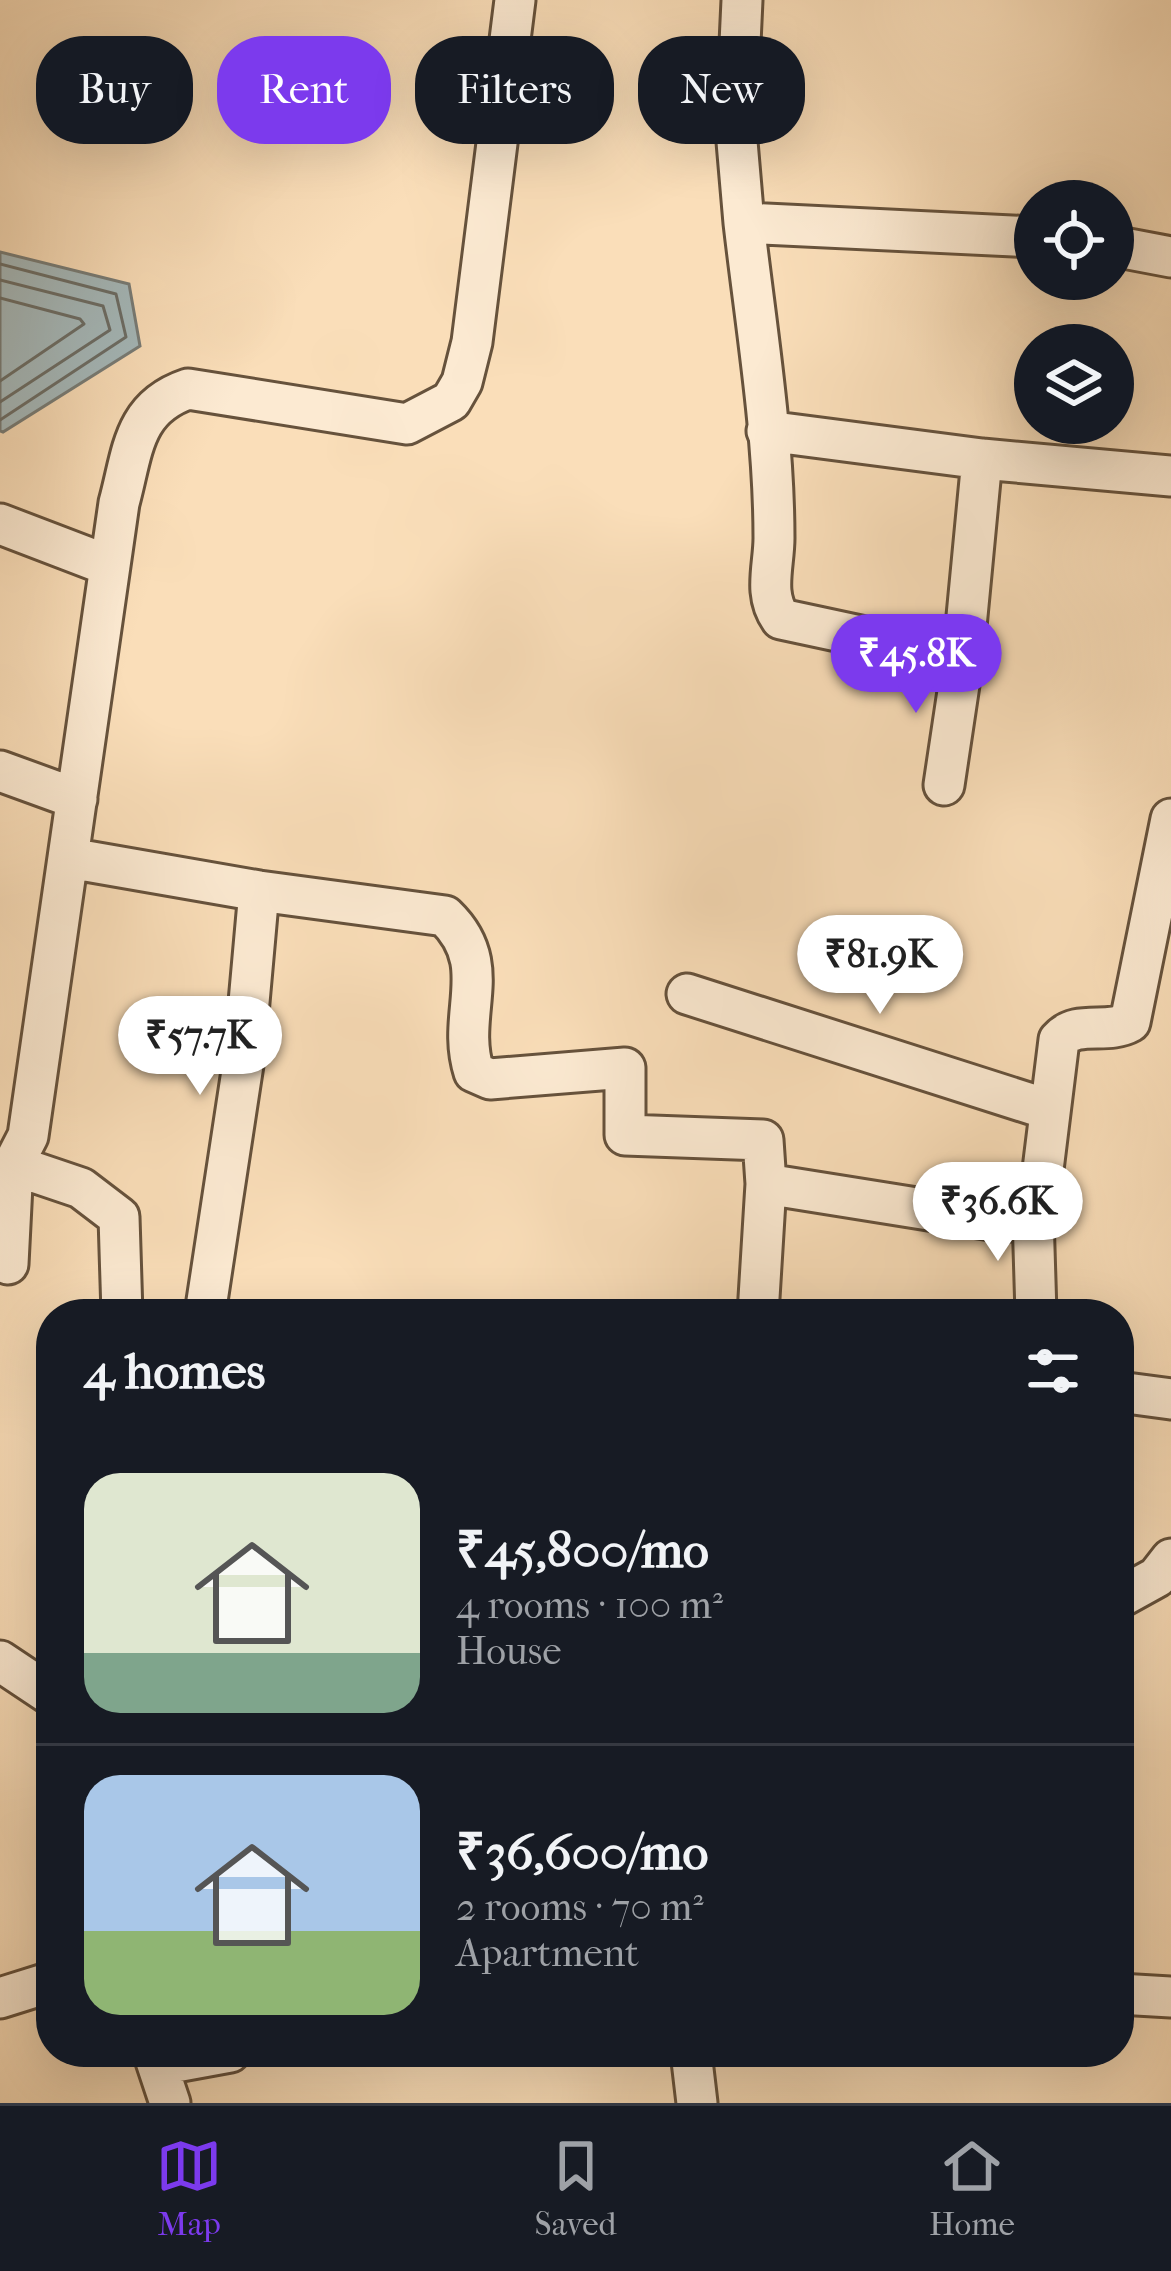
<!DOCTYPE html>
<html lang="en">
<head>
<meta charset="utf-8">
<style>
  :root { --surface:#171b24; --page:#20242c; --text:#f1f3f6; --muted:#9ea1a6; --line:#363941; --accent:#7c3aed }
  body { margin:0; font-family:"IM FELL French Canon",serif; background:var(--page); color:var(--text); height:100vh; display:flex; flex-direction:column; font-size:45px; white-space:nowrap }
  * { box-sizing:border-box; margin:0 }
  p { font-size:39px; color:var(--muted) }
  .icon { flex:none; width:66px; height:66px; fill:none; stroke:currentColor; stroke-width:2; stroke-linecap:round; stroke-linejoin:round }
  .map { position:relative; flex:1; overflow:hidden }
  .details { position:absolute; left:36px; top:1299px; width:1098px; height:768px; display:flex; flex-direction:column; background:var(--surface); border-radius:48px; box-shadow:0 12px 48px #0002 }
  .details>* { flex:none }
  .hud { position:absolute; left:36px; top:36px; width:1101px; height:108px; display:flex; gap:24px }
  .tools { position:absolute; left:1014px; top:180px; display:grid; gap:24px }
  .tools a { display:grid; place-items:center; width:120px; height:120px; border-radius:50%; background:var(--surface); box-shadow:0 12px 48px #0002; font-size:60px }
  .price { position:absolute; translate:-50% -102px; padding:0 27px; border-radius:42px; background:#fff; color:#222; font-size:39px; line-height:78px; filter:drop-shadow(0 3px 6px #0008) }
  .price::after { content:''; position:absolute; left:50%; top:72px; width:36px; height:27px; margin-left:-18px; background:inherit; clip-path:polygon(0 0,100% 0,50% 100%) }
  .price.current { background:var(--accent); color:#fff }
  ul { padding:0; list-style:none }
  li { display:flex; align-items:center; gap:36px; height:300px; padding:0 48px }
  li+li { border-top:3px solid var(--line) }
  li span { display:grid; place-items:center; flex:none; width:336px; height:240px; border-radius:36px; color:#555 }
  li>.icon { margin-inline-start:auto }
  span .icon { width:144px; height:144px; fill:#fffc; stroke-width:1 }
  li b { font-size:51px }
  h2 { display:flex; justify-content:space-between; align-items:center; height:144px; padding:0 48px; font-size:51px }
  .pill { padding:0 42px; border-radius:48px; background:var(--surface); box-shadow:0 12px 48px #0002; font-size:42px; line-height:108px }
  .pill.current { background:var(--accent); color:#fff }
  .tab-bar { display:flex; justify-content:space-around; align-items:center; height:168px; border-top:3px solid var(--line); background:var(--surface); font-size:33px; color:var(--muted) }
  .tab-bar a { display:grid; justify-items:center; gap:6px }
  .tab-bar .current { color:var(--accent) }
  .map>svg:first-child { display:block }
  .water { fill:#a5b9bb; stroke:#787d78; stroke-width:3 }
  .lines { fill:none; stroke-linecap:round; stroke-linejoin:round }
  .shore { stroke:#6c6e67; stroke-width:3 }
  .minor-casing { stroke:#66523c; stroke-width:45 }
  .minor { stroke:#fcead2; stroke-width:39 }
</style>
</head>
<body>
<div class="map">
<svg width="1171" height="2103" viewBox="0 0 1171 2103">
  <rect width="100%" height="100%" fill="#fadeb9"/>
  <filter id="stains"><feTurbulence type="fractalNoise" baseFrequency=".00167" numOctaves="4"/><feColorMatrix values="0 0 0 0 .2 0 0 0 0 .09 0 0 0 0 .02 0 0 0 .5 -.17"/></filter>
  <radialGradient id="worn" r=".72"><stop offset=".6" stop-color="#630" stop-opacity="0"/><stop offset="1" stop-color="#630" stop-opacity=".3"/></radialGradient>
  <path class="water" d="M 0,252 L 129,284 L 140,346 L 3,432 L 0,431 Z"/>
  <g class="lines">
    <path class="shore" d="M 0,264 L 116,294 L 126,337 L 0,420
      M 0,280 L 103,306 L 110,330 L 0,402
      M 0,298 L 80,319 L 84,324 L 0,381"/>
    <defs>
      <path id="minor" d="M 742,0 L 736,130 L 744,223 L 1035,237
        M 744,223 C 756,327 774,433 774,538 C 774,566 763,594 781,619 L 963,658 L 982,459
        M 1113,246 L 1171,257
        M 767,431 L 982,459 L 1171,476
        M 0,524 L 110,566
        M 0,771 L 77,799
        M 944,785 L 963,658
        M 69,858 L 259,891 L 445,916 C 497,966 455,1013 474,1072 L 490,1079 L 625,1068 L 625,1135 L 763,1140 L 766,1184
        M 687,994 L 1050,1110
        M 0,1170 L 13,1165 L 28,1136 L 119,503 C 133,452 132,408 188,389 L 407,424 L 451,401 L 462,382 L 472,342 L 515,0
        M 1033,1215 L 1036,1314
        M 8,1264 L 13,1165 L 81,1188 L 119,1217 L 122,1314
        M 205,1314 L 244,1058 L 259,891
        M 758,1314 L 766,1184 L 1004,1222 L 1033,1215 L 1039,1202 L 1059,1040 C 1077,1019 1107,1035 1130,1022 L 1171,819
        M 1119,1392 L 1171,1399
        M 1119,1598 L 1157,1577 L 1171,1559
        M 0,1661 L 51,1695
        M 1119,1994 L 1171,1997
        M 0,1998 L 51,1982
        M 153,2052 L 170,2103
        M 691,2052 L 697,2103
        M 159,2065 L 230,2052"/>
    </defs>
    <use href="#minor" class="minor-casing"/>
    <use href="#minor" class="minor"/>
  </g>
  <rect width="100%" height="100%" filter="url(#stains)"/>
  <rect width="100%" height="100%" fill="url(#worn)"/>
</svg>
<div class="tools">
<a><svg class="icon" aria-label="locate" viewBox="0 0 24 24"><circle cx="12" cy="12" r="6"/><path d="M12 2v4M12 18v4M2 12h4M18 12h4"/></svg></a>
<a><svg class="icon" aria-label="layers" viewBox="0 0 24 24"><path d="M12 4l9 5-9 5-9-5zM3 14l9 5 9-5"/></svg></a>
</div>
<b class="price current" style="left:916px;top:716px">₹45.8K</b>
<b class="price" style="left:880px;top:1017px">₹81.9K</b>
<b class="price" style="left:200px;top:1098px">₹57.7K</b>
<b class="price" style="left:998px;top:1264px">₹36.6K</b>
<div class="hud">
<a class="pill">Buy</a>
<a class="pill current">Rent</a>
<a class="pill">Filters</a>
<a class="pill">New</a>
</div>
<section class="details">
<h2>4 homes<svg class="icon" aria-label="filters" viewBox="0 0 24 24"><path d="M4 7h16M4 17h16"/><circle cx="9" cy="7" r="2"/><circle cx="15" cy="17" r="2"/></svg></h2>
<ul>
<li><span style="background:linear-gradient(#dfe7d0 75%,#7fa58c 0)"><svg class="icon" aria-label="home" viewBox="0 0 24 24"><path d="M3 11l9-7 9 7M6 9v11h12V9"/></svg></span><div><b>₹45,800/mo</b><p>4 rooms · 100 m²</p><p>House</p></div></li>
<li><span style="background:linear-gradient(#a9c7e8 65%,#8fb573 0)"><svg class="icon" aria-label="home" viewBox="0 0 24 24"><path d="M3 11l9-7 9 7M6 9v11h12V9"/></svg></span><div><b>₹36,600/mo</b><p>2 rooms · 70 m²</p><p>Apartment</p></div></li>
</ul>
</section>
</div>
<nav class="tab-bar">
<a class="current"><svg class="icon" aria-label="map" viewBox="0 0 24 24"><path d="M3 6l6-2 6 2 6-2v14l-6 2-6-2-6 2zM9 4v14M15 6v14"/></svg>Map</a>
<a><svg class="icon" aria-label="saved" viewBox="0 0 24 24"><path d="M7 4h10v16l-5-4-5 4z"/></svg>Saved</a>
<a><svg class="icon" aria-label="home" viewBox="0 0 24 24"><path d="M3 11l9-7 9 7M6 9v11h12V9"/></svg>Home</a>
</nav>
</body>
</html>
